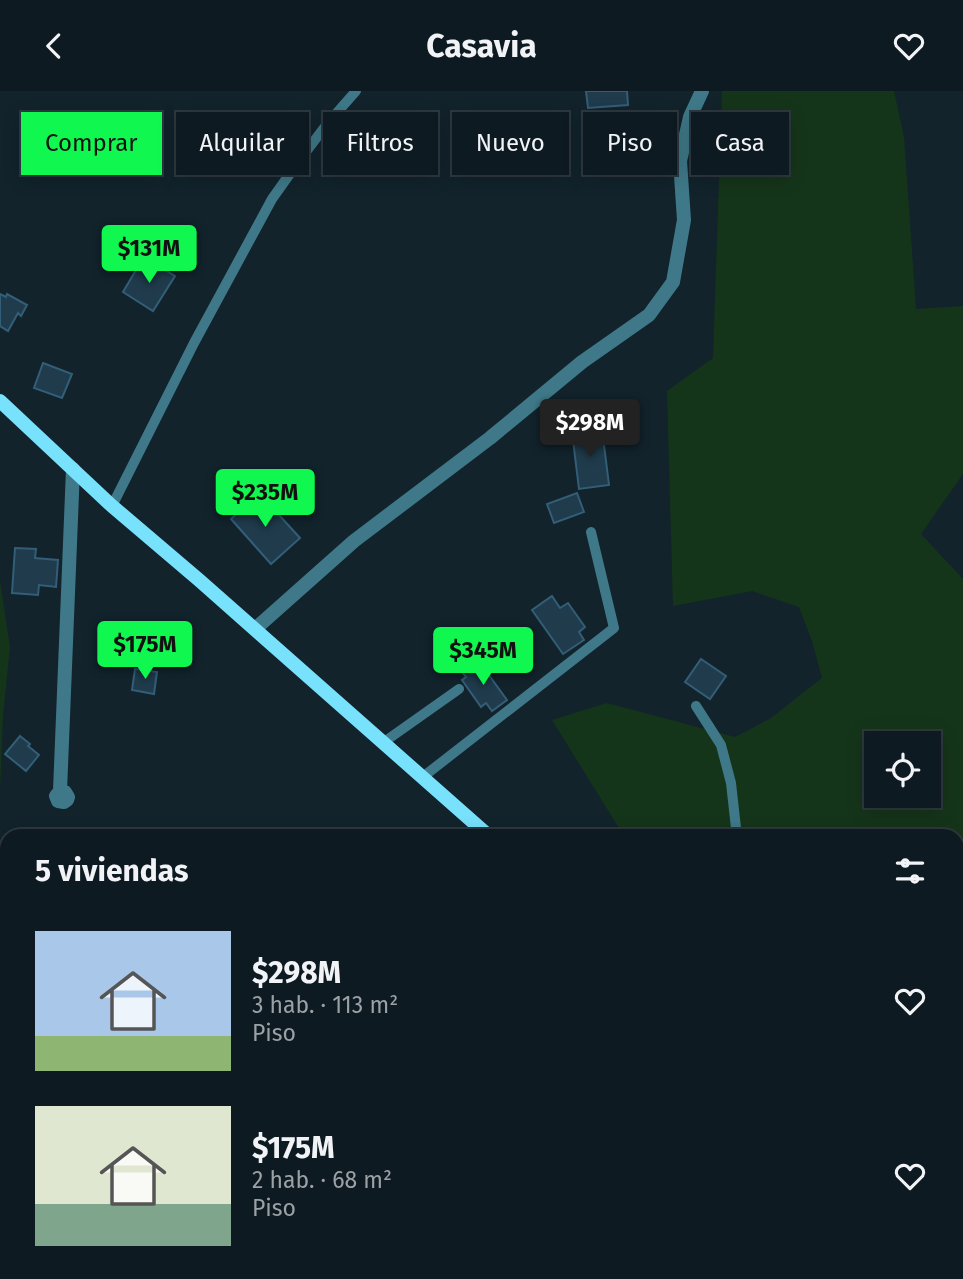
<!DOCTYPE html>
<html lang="es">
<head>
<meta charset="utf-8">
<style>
  :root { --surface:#0e1a21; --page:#17232a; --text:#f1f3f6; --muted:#9ba1a5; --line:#2e383f; --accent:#10f84f }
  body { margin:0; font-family:"Fira Sans",sans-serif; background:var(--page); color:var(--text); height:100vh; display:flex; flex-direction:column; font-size:26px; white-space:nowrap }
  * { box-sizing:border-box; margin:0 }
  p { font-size:23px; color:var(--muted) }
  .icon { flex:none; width:38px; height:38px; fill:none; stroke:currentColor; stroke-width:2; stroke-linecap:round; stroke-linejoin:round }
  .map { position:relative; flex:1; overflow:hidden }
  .side { position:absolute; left:0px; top:738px; width:964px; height:450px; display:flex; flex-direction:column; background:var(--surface); border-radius:21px 21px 0 0; box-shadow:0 4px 18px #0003,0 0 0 2px var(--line) }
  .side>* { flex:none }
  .banner { position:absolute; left:21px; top:21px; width:922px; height:63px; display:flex; gap:14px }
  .fabs { position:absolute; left:864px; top:640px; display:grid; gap:14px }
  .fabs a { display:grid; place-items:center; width:77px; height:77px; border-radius:0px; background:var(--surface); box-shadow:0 4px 18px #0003,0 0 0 2px var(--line); font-size:35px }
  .price { position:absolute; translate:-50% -60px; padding:0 16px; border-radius:7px; background:var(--accent); color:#111; font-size:23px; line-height:46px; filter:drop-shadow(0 2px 4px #0008) }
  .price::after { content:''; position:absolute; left:50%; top:42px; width:21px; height:16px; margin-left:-10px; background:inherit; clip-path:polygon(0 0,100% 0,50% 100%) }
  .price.current { background:#222; color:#fff }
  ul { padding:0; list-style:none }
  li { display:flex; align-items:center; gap:21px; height:175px; padding:0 35px }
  li span { display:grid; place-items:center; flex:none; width:196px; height:140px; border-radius:0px; color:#555 }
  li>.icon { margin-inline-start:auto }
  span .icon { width:84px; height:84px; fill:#fffc; stroke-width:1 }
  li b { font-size:30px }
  h2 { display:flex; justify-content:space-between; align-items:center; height:84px; padding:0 35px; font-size:30px }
  .tag { padding:0 24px; border-radius:0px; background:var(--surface); box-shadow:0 4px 18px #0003,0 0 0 2px var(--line); font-size:24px; line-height:63px }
  .tag.current { background:var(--accent); color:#111 }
  header { display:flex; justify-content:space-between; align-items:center; height:91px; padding:0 35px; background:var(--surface); font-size:32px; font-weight:700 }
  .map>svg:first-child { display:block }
  .green { fill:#15351a; fill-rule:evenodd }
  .building { fill:#1f3b4c; stroke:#325e77; stroke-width:2 }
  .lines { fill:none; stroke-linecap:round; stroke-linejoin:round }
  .lane { stroke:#3f7989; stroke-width:10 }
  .street { stroke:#3f7989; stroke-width:14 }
  .secondary { stroke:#78e1fb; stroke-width:14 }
</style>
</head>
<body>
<header><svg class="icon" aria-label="back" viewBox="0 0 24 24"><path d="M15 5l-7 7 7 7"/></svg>Casavia<svg class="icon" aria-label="heart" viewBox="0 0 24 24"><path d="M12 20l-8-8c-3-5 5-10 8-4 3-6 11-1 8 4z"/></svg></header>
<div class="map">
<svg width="963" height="1188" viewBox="0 0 963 1188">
  <rect width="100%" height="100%" fill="#12232c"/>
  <path class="green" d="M 722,0 L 894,0 L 904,46 L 916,218 L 963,215 L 963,383 L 921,443 L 963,488 L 963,1188 L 940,1188 L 939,1181 L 957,1181 L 957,746 L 624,745 L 552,629 L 607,612 L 735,646 L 771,627 L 822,587 L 812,550 L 799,516 L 752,500 L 673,515 L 667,300 L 713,267 ZM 877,653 L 929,653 L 929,705 L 877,705 Z
    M 0,490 L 10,556 L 3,624 L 0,700 Z
    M 0,1031 L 7,1034 L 7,1119 L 0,1122 Z"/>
  <path class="building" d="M 586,0 L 627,0 L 628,14 L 588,17 Z
    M 155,173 L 175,185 L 153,220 L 123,201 L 139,174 Z
    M 0,203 L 6,206 L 7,203 L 27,214 L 21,225 L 18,222 L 8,240 L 0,235 Z
    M 43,272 L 72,283 L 62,307 L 34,297 Z
    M 602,338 L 609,394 L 579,398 L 572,341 Z
    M 259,402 L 300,447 L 271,473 L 231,428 Z
    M 577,402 L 584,421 L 554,432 L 547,413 Z
    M 15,457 L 36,458 L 35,467 L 58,469 L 56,496 L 39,494 L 38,504 L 12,502 Z
    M 552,505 L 560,517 L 568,512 L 585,536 L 579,541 L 584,549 L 563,563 L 532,519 Z
    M 701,568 L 726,585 L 710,608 L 685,591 Z
    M 478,569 L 507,609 L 492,620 L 486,612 L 481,616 L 462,589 L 466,586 L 462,581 Z
    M 135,578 L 157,581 L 154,603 L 132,599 Z
    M 20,645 L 30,653 L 28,655 L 39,664 L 26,680 L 5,663 Z"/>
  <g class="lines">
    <path class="lane" d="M 112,415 L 194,252 L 272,108 L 299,70 L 327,33 L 356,0
      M 696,615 L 721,654 L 731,692 L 737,746
      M 384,651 L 459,598
      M 424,685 L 614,537 L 591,441"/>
    <path class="street" d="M 255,538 L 354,450 L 490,347 L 582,271 L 649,224 L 673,191 L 684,129 L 680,70 L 690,26 L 702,0
      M 60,700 L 65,701 L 68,706 L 67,709 L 64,711 L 58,710 L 56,705 L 60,700 L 73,378
      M 570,1181 L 574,1188"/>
    <path class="secondary" d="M 0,310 L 112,415 L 199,489 L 490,746
      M 776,1181 L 777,1188"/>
  </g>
</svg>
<div class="fabs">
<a><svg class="icon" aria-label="locate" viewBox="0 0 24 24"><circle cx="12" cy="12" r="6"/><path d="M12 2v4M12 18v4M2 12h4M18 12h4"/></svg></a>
</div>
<b class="price" style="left:149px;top:194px">$131M</b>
<b class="price current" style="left:590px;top:368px">$298M</b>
<b class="price" style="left:265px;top:438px">$235M</b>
<b class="price" style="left:145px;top:590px">$175M</b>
<b class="price" style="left:483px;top:596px">$345M</b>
<div class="banner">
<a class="tag current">Comprar</a>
<a class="tag">Alquilar</a>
<a class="tag">Filtros</a>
<a class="tag">Nuevo</a>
<a class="tag">Piso</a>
<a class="tag">Casa</a>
</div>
<section class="side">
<h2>5 viviendas<svg class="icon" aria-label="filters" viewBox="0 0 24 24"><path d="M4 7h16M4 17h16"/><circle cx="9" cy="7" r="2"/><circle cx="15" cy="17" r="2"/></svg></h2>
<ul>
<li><span style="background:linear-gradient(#a9c7e8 75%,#8fb573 0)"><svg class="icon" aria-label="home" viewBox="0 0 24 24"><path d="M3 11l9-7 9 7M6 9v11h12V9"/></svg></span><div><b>$298M</b><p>3 hab. · 113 m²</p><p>Piso</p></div><svg class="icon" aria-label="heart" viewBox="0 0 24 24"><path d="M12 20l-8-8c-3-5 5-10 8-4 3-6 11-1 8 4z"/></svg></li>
<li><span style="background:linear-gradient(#dfe7d0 70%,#7fa58c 0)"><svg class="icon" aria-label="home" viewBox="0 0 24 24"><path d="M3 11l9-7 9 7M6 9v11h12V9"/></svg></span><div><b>$175M</b><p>2 hab. · 68 m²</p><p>Piso</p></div><svg class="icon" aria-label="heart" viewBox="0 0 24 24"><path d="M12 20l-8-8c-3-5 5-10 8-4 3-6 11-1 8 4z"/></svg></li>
</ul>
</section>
</div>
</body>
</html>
